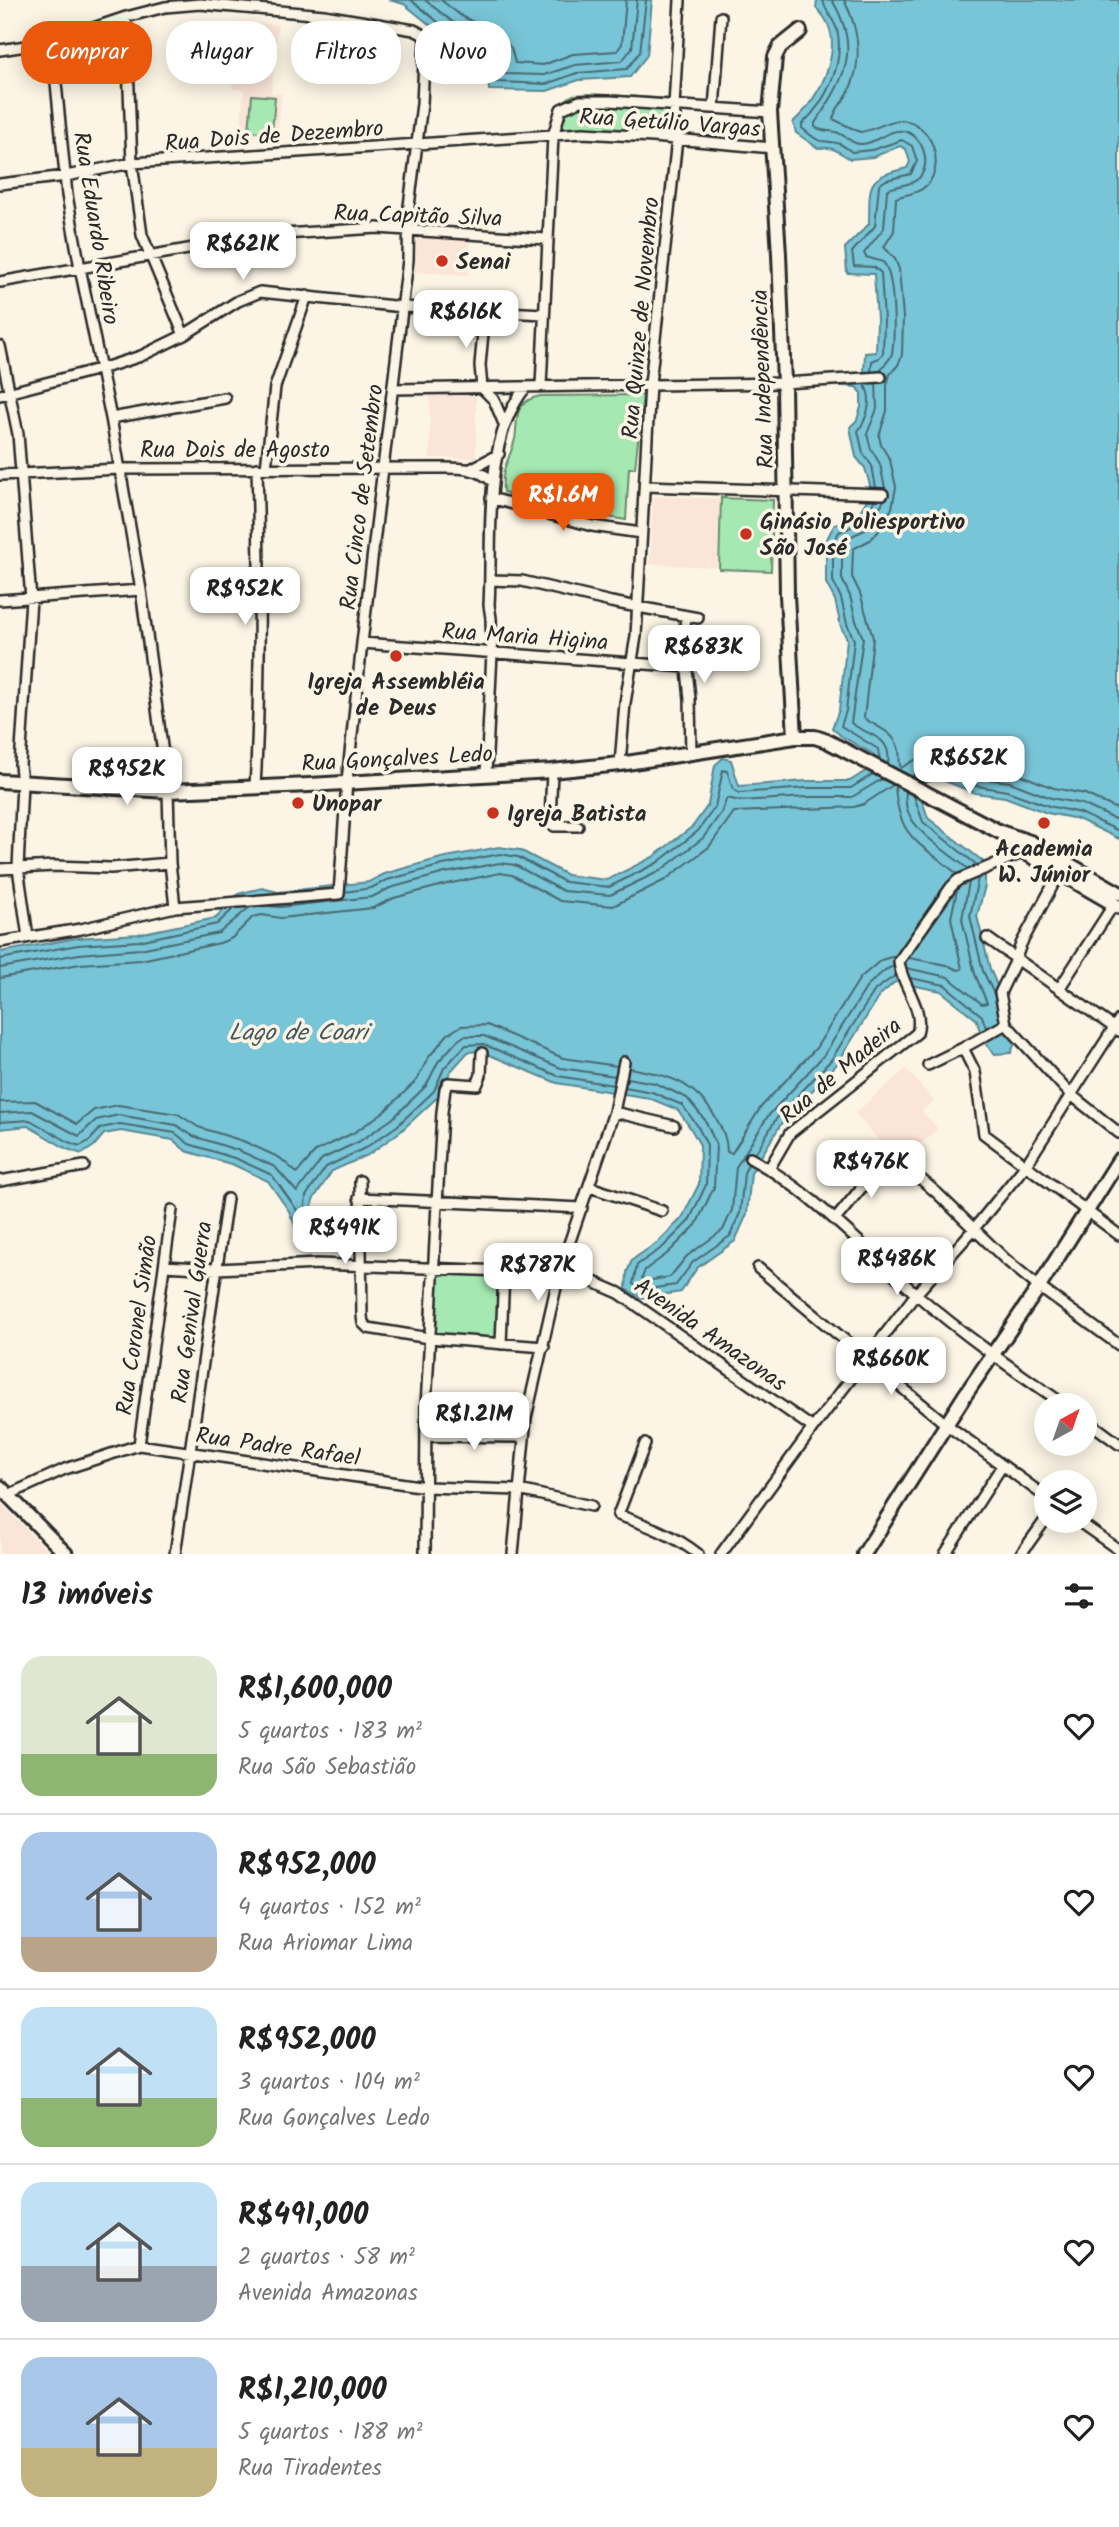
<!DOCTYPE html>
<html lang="pt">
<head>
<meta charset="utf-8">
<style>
  :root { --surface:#fff; --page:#f2f2f2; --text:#222; --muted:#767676; --line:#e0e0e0; --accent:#ea580c }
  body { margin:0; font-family:Kalam,sans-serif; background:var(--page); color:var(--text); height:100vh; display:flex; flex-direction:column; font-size:26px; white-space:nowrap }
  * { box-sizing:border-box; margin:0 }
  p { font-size:23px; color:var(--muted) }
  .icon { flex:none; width:38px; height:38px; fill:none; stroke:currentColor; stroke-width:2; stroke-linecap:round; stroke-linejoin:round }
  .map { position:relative; height:1554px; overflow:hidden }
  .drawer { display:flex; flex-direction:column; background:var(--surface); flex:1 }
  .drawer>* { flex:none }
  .top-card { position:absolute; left:21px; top:21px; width:700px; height:63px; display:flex; gap:14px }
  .needle { width:46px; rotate:40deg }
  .fabs { position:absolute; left:1034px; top:1393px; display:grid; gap:14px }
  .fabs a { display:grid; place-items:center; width:63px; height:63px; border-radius:50%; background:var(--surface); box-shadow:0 4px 18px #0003; font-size:35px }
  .price { position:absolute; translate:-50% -60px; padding:0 16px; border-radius:14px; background:#fff; color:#222; font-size:23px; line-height:46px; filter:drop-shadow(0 2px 4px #0008) }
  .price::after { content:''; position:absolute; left:50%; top:42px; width:21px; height:16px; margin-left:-10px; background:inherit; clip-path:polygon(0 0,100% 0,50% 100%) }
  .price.on { background:var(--accent); color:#fff }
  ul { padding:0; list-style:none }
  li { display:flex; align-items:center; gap:21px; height:175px; padding:0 21px }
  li+li { border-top:2px solid var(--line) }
  li span { display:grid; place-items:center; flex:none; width:196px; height:140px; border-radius:21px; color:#555 }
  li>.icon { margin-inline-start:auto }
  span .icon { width:84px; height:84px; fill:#fffc; stroke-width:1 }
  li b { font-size:30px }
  h2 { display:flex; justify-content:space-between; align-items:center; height:84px; padding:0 21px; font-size:30px }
  .pill { padding:0 24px; border-radius:28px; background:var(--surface); box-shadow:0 4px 18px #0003; font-size:24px; line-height:63px }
  .pill.on { background:var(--accent); color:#fff }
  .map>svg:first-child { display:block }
  .built { fill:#fbe4d8 }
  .green { fill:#a6e8b2; stroke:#688a6e; stroke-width:2 }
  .water { fill:#78c5d7; stroke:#598792; stroke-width:2 }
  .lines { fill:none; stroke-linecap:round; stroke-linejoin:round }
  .shore { stroke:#4a6970; stroke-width:2 }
  .minor-casing { stroke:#2b2b2b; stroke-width:14 }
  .secondary-casing { stroke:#2b2b2b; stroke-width:18 }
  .minor { stroke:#fcf5e5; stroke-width:9 }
  .secondary { stroke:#fcf5e5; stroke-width:12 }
  .poi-dot { fill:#c8321e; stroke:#fcf5e5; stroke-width:2.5 }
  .labels { text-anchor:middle; stroke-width:7; stroke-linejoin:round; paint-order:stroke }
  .street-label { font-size:23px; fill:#2b2b2b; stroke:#fcf5e5 }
  .poi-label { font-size:23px; font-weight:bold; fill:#2b2b2b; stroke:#fcf5e5; text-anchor:start }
  .water-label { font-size:24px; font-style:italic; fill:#42595f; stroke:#fcf5e5 }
</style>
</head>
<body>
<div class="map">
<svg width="1119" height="1554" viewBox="0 0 1119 1554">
  <rect width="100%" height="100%" fill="#fcf5e5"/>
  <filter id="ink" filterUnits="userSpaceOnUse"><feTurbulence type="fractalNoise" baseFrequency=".0143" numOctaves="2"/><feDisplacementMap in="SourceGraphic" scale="14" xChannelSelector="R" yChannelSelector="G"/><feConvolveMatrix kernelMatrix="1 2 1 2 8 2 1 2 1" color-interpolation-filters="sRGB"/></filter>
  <g filter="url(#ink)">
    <path class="built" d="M 239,21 L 278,25 L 271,93 L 282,94 L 277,138 L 240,134 L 244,90 L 232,89 Z
      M 417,234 L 470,237 L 468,275 L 415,272 Z
      M 430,394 L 476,394 L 476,458 L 430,458 Z
      M 653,496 L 720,499 L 717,567 L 650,564 Z
      M 906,1069 L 934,1101 L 922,1111 L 938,1129 L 903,1160 L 887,1142 L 883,1145 L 855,1113 Z
      M 0,1502 L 50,1554 L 0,1554 Z"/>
    <path class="green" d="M 591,94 L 672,99 L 670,135 L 560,130 L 552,123 L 558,105 L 573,95 Z
      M 252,95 L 275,97 L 272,133 L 249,131 Z
      M 643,395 L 635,468 L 629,468 L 626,520 L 573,511 L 503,492 C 501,464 509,463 515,439 C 517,430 515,415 521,407 C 526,400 532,398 540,396 Z
      M 721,498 L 773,500 L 771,571 L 719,569 Z
      M 437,1271 L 501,1274 L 498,1341 L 433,1334 Z"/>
    <path class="water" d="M 389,0 L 652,0 L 647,55 L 630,77 L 579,80 L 547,91 L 489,90 L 487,58 L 445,37 L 404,4 Z
      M 817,0 L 1119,0 L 1119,839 L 1078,819 L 1047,813 L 1005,797 L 975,793 L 940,779 L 926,782 L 921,797 L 928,818 L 985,863 L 985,886 L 977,916 L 990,969 L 1018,1035 L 1011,1053 L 995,1054 L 982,1040 L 977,1020 L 941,991 L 895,982 L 880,995 L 837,1064 L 781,1124 L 751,1173 L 747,1214 L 735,1241 L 697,1268 L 681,1292 L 641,1298 L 626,1289 L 627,1272 L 632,1260 L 658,1242 L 682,1218 L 699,1184 L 700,1145 L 691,1129 L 678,1110 L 649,1098 L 557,1083 L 480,1051 L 468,1052 L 450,1072 L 440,1095 L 401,1131 L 368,1155 L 332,1171 L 313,1200 L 310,1227 L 306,1236 L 300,1238 L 289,1211 L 268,1181 L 234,1165 L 186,1151 L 173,1140 L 121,1131 L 104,1134 L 94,1146 L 82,1154 L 67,1149 L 28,1126 L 0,1129 L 0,952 L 77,938 L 138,934 L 216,918 L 238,894 L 262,888 L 278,892 L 369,882 L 384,874 L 441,858 L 499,847 L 520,850 L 567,875 L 607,880 L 653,857 L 693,826 L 708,805 L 715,765 L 723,758 L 731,760 L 739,786 L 806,781 L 850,781 L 872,767 L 873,754 L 841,736 L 832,728 L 839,710 L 847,639 L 841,627 L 835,600 L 826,583 L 826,541 L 834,525 L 856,518 L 868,498 L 870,485 L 865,468 L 856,457 L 850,427 L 857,420 L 861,407 L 861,392 L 856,387 L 833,385 L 834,375 L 864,373 L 865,353 L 876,352 L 877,319 L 874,274 L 847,273 L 845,248 L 869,224 C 870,183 865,178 907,168 L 910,162 L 906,149 L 900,146 L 873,157 L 850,159 C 838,152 834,146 818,148 L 796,133 L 793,122 C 821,98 851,39 816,8 Z"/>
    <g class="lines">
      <path class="shore" d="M 411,0 L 449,31 L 491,53 L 497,82 L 546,84 L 577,73 L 627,69 L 640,52 L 646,0
        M 425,0 L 454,23 L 496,46 L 502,54 L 505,74 L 544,75 L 575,65 L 622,61 L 632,48 L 637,0
        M 441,0 L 460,15 L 503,38 L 511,48 L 515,63 L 543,65 L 573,54 L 617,51 L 622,44 L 626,0
        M 823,0 C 824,10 834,19 837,30 C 845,63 826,102 802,124 L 802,128 C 807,132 815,140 821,141 C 839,143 837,141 852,152 L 872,150 L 902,140 L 912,146 L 917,161 L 911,174 L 886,180 L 879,185 L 875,226 L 852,252 L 854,266 L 874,267 L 881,273 L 884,320 L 883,353 L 879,358 L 872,361 L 871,371
        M 832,0 C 862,50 844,80 815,123 L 815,127 C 823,132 828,130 836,132 C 844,135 849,140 855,143 C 871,149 887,128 903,131 C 923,134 933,165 918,179 C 910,186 896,185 887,190 L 884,228 L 864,253 L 866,257 L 883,262 C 895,274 895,335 892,353 C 890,362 883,364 880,371
        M 844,0 C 859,29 863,61 849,91 C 844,101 835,109 833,119 L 860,132 C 875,131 888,119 903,120 C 932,124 946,164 927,185 C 918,194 906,194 896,198 L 894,231 L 884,247 L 895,259 L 899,269 L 903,317 L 902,355 L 898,365 L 890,374 L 887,385 L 887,411 L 879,436 L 881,445 L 890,460 L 896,487 L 892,508 L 878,532 L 870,540 L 853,549 L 852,577 L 860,593 L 873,638 L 864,718 C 876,727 893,731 898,747 C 901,754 898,762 901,768 L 920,757 L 938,753 L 947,753 L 982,768 L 1013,772 L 1054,788 L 1085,794 L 1119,810
        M 876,383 L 877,409 L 867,434 L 871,449 L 880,464 L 885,488
        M 864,384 C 874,398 867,419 858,431 L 863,453 L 872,466 L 876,488
        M 875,500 L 861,523 L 839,532 L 833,543 L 833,581 L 841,598 L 847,624 L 854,640 L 846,711 L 841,726 L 878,749 L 880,760
        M 884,500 L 867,529 L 845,539 L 842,545 L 842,579 L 850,596 L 856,621 L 863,638 L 851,723 C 869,737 892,735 888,764
        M 912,777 L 921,768 L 944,764 L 979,778 L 1010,782 L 1051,798 L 1082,804 L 1119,821
        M 919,781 L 924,776 L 942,772 L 977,786 L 1007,791 L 1049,806 L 1080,813 L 1119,831
        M 895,786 C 899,841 919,841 957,874
        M 906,792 C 900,827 945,849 968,869
        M 914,796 L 923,822 L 977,865
        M 978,878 L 970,916 L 983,971 L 994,994
        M 345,892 L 371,888 L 387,880 L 443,865 L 500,854 L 518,857 L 565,882 L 609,887 L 657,863 L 698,831 L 715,807 L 723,770 L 727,771 L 733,789 L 739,793 L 806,788 L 851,788 L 873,774
        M 268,906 L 280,907 L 372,897 L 390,888 L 445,873 L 500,863 L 515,865 L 563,891 L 610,895 L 660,871 L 703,838 L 721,813 L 727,798 L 740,801 L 807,797 L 852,797 L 882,779
        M 909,958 L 947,965 L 958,970 L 962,969 L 951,918 L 957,890
        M 0,959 L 78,945 L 139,941 L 217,924 L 234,908
        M 0,968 L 79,954 L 140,949 L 219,933 L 250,907
        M 906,968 L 948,977 L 982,1004 L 987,1003 L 975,974 L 962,919 L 969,882
        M 0,978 L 80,964 L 141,960 L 220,943 L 232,938 L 253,917 L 262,915 L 281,918 L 373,908 L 394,898 L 447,884 L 500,873 L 512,875 L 560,901 L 613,906 L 665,880 L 709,847 L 734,812 L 854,807 L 864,804 L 893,785
        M 910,978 L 945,985 L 982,1016 L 986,1028
        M 629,1068 C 670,1075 695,1082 717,1120 C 723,1131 727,1139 727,1152 L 732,1153 L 761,1107 L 816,1048 L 860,978 L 881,960 L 895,956
        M 627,1078 L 655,1083 L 687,1098 L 705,1120 L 716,1144 L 714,1187 L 696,1225 L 668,1253 L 645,1270 L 642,1278 L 646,1281 L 670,1277 L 687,1256 L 723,1230 L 732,1210 L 736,1167 L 768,1116 L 824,1055 L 868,985 L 885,970 L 894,966
        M 625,1087 L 652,1092 L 682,1105 L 697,1125 L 707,1145 L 706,1185 L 689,1221 L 663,1247 L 637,1265 L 633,1284 L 641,1290 L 676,1285 L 693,1262 L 730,1236 L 740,1213 L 744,1173 L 748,1164
        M 0,1102 L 35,1101 L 77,1124 L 94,1110 L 118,1105 L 178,1114 L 198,1127 L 243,1141 L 280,1158 L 297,1173 L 316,1151 L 355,1132 L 385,1111 L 417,1080 L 428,1058 L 448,1034 L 461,1026 L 487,1025 L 563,1058 L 617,1066
        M 0,1113 L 32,1111 L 79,1136 L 96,1120 L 119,1115 L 176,1125 L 193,1136 L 240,1151 L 275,1167 L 297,1192 L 322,1159 L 360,1141 L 392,1119 L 426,1086 L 438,1062 L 457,1041 L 464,1036 L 484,1036 L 561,1068 L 615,1076
        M 0,1122 L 30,1120 L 69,1142 L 80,1146 L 89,1141 L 101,1128 L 120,1124 L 175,1133 L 189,1144 L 237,1159 L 272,1175 L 301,1216 L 304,1214 L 306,1196 L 326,1167 L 365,1148 L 397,1126 L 434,1091 L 444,1068 L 466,1045 L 483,1044 L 558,1076 L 613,1085
        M 755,1154 L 776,1119 L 831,1060 L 875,990 L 896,975"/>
      <defs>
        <path id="minor" d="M 126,17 L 132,163 L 142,235 L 184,335
          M 52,42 L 67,195 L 80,268 L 111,418 L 141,590 L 168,791 L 170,863 L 175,907
          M 0,50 L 52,42 L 126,17 L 165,7 L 200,4 L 324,15 L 414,30 L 422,34 L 425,39 L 422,104 L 409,206 L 408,260 L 362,643 L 347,781 L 339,894 L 175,907 L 81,929 L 0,942
          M 714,108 L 721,17
          M 0,184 L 66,176 L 132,163 L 583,133 L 653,137 L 773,148
          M 0,282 L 205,246 L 219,240 L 237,237 L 377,228 L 546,239
          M 0,346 L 18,434 L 31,599 L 20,765 L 22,783 L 18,868 L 28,937
          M 541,386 L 553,136 L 561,109 L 580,101 L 610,101 L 770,112
          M 482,388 L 480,365 L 485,311
          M 482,388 L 494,400 L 504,424
          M 394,389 L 784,383 L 881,377
          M 0,395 L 110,366 L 141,356 L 184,335 L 238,301 L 260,292 L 403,307 L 544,314
          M 111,418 L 225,398
          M 266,468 L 275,387 L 307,296
          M 471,469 L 499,454
          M 0,475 L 119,469 L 436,468 C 457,468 477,466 493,482
          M 645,486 L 883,494
          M 491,498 L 592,526 L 641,533
          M 490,580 L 522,581 L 611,602 L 698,618
          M 0,600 L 141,590
          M 686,616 L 684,640 L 690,699 L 691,754
          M 362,643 L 686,667
          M 620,764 L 625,703 L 636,636 L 650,384 L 677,139 L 674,106 L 680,0
          M 552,771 L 550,823 L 554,826 L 578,826
          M 486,774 L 492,653 L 491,618 L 489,605 C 493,539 481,441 526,387
          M 255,787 C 261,680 260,575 257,468
          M 0,869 L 54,866 L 111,868 L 170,863
          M 1060,872 L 1021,944 L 1014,964 L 1000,993 L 1006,1024 L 1070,1094 L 1119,1133
          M 987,938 L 1119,1031
          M 1059,989 L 1114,904
          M 1006,1024 L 963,1048 L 975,1072 L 984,1134 L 1119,1235
          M 928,1065 L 963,1048
          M 614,1112 L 674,1126
          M 750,1158 C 813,1192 862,1247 915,1293 C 962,1334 1014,1370 1065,1405
          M 769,1169 L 790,1133 L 917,1033 C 925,1007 900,984 899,961 L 951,887 L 958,880 L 1024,852 L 1027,847
          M 0,1181 L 84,1166
          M 360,1181 L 362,1316 L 363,1323 L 368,1328 L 429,1338 L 544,1347
          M 590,1187 L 662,1211
          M 359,1198 L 582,1208
          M 835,1220 L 885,1159 L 895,1157 L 937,1193 L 1006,1260 L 1039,1287 L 1119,1345
          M 164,1266 L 217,1269 L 318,1264 L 504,1271 L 560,1270 L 580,1276 L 619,1293 L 813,1428
          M 758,1268 L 947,1425 L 1046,1497
          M 501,1344 L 504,1271
          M 1085,1419 L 1119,1444
          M 426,1436 L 523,1437
          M 645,1444 L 618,1515 C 647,1525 674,1535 698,1554
          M 139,1445 L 172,1210
          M 8,1495 L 65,1469 L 139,1445 L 426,1487 L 519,1490 L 591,1506
          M 1078,1521 L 1119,1550
          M 175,1554 L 227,1199
          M 425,1554 L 426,1407 L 442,1112 L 445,1089 L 448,1083 L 477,1085 L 481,1075 L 482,1053
          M 513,1554 L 526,1418 L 560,1270 L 614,1112 L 624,1062
          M 721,1554 L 813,1428 L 916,1294 L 973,1230 L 1026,1165 L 1119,1020
          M 945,1554 L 1002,1466
          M 1021,1554 L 1046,1519"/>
        <path id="secondary" d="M 795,737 L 787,595 L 784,383 L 779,254 L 770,112 L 775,57 L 780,47 L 800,31
          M 0,781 L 168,791 L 309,785 L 552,771 L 620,764 L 795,737 L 815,737 L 827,741 L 1000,832 L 1030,842 L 1119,893
          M 1005,836 L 1024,852 L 1119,907
          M 0,1487 L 66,1554
          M 864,1554 L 965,1395 L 1039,1287 L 1119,1160"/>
      </defs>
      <use href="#minor" class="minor-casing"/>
      <use href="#secondary" class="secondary-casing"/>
      <use href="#minor" class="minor"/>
      <use href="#secondary" class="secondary"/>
    </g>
  </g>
  <g class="poi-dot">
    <circle cx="442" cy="261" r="7"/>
    <circle cx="746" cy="534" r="7"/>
    <circle cx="396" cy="656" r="7"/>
    <circle cx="298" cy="803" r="7"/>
    <circle cx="493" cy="813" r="7"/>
    <circle cx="1044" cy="823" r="7"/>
  </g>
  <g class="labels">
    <g class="street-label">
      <text transform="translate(670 122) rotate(4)" y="8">Rua Getúlio Vargas</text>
      <text transform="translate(274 135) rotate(-4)" y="8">Rua Dois de Dezembro</text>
      <text transform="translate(418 215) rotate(2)" y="8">Rua Capitão Silva</text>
      <text transform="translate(97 228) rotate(81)" y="8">Rua Eduardo Ribeiro</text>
      <text transform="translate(640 318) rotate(-85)" y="8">Rua Quinze de Novembro</text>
      <text transform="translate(762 379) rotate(-92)" y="8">Rua Independência</text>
      <text x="235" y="457">Rua Dois de Agosto</text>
      <text transform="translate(361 497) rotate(-83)" y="8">Rua Cinco de Setembro</text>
      <text transform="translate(525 636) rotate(4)" y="8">Rua Maria Higina</text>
      <text transform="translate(397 758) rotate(-3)" y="8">Rua Gonçalves Ledo</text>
      <text transform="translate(840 1070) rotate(-40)" y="8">Rua de Madeira</text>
      <text transform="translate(191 1312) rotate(-82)" y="8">Rua Genival Guerra</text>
      <text transform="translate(136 1325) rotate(-82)" y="8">Rua Coronel Simão</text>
      <text transform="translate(711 1334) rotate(35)" y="8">Avenida Amazonas</text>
      <text transform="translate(278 1446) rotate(8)" y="8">Rua Padre Rafael</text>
    </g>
    <g class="poi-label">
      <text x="456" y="269">Senai</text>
      <text x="760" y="529">Ginásio Poliesportivo<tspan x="760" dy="26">São José</tspan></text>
      <text x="396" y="689" text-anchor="middle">Igreja Assembléia<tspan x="396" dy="26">de Deus</tspan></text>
      <text x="312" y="811">Unopar</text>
      <text x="507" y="821">Igreja Batista</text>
      <text x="1044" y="856" text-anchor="middle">Academia<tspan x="1044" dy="26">W. Júnior</tspan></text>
    </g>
    <g class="water-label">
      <text x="298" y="1040">Lago de Coari</text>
    </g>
  </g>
</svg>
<div class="fabs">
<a><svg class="needle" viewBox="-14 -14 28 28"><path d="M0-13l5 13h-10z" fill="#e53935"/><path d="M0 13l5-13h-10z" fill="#767676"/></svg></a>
<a><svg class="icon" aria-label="layers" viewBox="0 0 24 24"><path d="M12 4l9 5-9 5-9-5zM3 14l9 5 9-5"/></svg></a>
</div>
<b class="price" style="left:243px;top:282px">R$621K</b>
<b class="price" style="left:466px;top:350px">R$616K</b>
<b class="price on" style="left:563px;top:533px">R$1.6M</b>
<b class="price" style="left:245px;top:627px">R$952K</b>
<b class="price" style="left:704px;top:685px">R$683K</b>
<b class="price" style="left:969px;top:796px">R$652K</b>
<b class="price" style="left:127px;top:807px">R$952K</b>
<b class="price" style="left:871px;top:1200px">R$476K</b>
<b class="price" style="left:345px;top:1266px">R$491K</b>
<b class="price" style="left:897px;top:1297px">R$486K</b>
<b class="price" style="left:538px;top:1303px">R$787K</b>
<b class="price" style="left:891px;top:1397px">R$660K</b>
<b class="price" style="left:474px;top:1452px">R$1.21M</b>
<div class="top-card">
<a class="pill on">Comprar</a>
<a class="pill">Alugar</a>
<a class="pill">Filtros</a>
<a class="pill">Novo</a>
</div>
</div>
<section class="drawer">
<h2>13 imóveis<svg class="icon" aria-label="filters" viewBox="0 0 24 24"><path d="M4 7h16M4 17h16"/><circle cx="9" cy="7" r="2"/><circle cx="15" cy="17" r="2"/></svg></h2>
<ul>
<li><span style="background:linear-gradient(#dfe7d0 70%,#8fb573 0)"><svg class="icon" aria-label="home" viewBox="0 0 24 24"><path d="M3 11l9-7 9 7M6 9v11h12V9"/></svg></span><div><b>R$1,600,000</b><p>5 quartos · 183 m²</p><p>Rua São Sebastião</p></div><svg class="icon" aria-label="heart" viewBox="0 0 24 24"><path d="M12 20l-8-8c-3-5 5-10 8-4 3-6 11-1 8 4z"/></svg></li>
<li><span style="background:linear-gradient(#a9c7e8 75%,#b9a48a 0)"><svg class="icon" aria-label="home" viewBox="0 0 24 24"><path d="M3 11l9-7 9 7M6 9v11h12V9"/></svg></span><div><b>R$952,000</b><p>4 quartos · 152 m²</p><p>Rua Ariomar Lima</p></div><svg class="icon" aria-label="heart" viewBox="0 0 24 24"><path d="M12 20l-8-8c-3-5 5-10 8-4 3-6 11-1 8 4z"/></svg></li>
<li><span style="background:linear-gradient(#bfe0f5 65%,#8fb573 0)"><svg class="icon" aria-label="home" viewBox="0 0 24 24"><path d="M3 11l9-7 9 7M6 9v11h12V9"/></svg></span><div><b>R$952,000</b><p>3 quartos · 104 m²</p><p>Rua Gonçalves Ledo</p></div><svg class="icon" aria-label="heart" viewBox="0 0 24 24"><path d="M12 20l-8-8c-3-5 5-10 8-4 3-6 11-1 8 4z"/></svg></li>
<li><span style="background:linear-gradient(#bfe0f5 60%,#9aa5b1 0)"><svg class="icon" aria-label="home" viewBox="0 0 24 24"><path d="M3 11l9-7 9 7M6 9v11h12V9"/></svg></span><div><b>R$491,000</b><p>2 quartos · 58 m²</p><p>Avenida Amazonas</p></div><svg class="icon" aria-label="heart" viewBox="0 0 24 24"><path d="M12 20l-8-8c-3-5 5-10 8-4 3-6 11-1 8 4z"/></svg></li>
<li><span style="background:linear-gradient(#a9c7e8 65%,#c2b280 0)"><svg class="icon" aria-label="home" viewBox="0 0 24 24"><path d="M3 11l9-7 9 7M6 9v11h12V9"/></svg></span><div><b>R$1,210,000</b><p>5 quartos · 188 m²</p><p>Rua Tiradentes</p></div><svg class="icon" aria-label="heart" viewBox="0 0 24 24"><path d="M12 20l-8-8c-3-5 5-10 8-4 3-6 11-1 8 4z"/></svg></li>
</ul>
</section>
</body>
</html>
